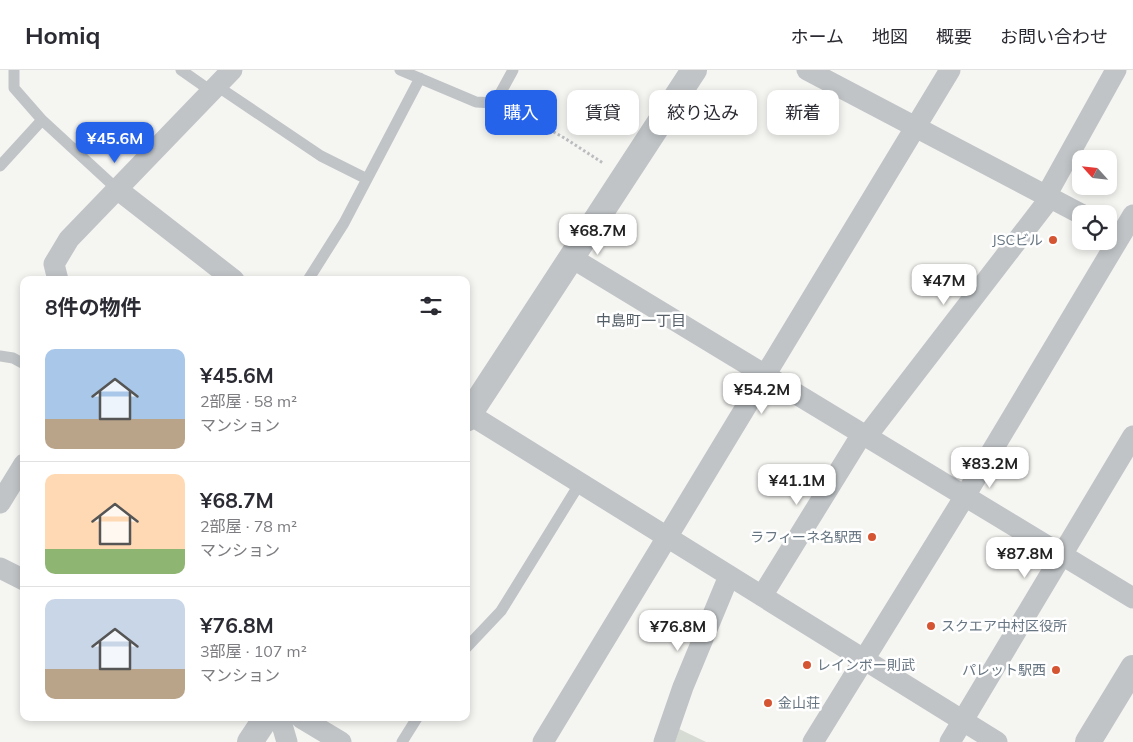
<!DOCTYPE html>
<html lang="ja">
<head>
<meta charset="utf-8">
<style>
  :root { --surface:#fff; --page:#f2f2f3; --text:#2b2b33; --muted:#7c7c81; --line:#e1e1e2; --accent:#2563eb }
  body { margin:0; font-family:Mulish,"Noto Sans JP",sans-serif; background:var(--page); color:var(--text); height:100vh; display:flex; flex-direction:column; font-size:19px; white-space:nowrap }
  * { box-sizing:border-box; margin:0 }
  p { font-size:16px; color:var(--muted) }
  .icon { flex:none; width:28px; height:28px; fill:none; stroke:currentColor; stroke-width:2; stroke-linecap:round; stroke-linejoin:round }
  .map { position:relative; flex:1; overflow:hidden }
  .panel { position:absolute; left:20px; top:206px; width:450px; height:445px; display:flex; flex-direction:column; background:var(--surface); border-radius:10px; box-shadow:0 2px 8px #0003 }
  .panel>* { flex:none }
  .banner { position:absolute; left:485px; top:20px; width:475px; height:45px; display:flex; gap:10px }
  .needle { width:32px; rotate:297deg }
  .buttons { position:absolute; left:1072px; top:80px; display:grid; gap:10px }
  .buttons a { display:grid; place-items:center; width:45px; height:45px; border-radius:10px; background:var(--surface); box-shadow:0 2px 8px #0003; font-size:25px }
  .price { position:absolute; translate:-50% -42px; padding:0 11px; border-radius:10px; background:#fff; color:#222; font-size:16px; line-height:32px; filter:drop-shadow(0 1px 2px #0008) }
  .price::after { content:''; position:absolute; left:50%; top:30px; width:15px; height:11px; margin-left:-8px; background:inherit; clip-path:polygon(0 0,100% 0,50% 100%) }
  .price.active { background:var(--accent); color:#fff }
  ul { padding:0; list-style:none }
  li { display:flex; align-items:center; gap:15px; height:125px; padding:0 25px }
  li+li { border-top:1px solid var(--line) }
  li span { display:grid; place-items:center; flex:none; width:140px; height:100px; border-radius:10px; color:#555 }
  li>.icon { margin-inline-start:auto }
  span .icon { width:60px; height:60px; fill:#fffc; stroke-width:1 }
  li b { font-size:21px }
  h2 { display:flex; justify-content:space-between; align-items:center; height:60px; padding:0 25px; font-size:21px }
  .tag { padding:0 18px; border-radius:10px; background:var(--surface); box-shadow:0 2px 8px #0003; font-size:18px; line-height:45px }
  .tag.active { background:var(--accent); color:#fff }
  header { display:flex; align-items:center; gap:30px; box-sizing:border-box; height:70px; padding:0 25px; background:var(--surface); border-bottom:1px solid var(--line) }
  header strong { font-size:24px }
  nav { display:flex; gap:28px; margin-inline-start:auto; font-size:18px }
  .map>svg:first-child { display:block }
  .green { fill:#d6dcd3 }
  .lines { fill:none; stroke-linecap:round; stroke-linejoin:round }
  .path { stroke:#babcbe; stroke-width:3; stroke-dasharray:2.5 2.5; stroke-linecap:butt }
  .service { stroke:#c0c4c7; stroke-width:11 }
  .minor { stroke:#c0c4c7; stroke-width:21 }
  .tertiary { stroke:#c0c4c7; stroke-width:26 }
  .poi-dot { fill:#d55432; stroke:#fff; stroke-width:2 }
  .labels { text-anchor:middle; stroke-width:5; stroke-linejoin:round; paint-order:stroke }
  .poi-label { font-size:14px; fill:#667581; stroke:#fff; text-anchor:end }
  .neighbourhood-label { font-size:15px; fill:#545e66; stroke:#fff }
</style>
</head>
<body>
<header>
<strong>Homiq</strong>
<nav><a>ホーム</a><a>地図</a><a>概要</a><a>お問い合わせ</a></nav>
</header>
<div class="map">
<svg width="1133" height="672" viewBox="0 0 1133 672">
  <rect width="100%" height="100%" fill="#f5f5f2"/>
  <path class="green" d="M 675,657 L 706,672 L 671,672 Z"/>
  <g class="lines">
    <path class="path" d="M 510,37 L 566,69 L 603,93"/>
    <path class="service" d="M 14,0 L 14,18 L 42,50 L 117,119
      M 181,0 L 211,21
      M 400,0 L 476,32 L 495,33 L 513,0
      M 217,16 L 321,86 L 367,109
      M 0,96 L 42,50
      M 308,210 L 344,153 L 420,8
      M 0,286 L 13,288 L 24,294
      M 466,578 L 501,541 L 580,413
      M 402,672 L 417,648"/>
    <path class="minor" d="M 807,0 L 1081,144
      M 117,119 L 234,210
      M 1046,126 L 1116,0
      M 572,188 L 1133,528
      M 58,210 L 54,194 L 69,169 L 232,0
      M 469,344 L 997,672
      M 866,367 L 1050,128
      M 0,433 L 24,394
      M 0,498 L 24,510
      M 762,526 L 862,364
      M 280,648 L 287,672
      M 301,648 L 341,672
      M 543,672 L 950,0
      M 664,672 L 683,617 L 729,506
      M 813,672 L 965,426 L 1133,145
      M 950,672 L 1133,366"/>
    <path class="tertiary" d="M 466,349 L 694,0
      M 250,672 L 266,648
      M 1088,672 L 1133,598"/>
  </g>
  <g class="poi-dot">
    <circle cx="1053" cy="170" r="5"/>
    <circle cx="872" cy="467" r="5"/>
    <circle cx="931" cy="556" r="5"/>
    <circle cx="807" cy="595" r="5"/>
    <circle cx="1056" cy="600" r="5"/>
    <circle cx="768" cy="633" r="5"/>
  </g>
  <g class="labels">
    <g class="poi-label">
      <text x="1043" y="175">JSCビル</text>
      <text x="862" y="472">ラフィーネ名駅西</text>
      <text x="941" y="561" text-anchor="start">スクエア中村区役所</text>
      <text x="817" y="600" text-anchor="start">レインボー則武</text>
      <text x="1046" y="605">パレット駅西</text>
      <text x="778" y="638" text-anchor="start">金山荘</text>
    </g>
    <g class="neighbourhood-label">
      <text x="641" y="256">中島町一丁目</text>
    </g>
  </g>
</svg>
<div class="buttons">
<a><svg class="needle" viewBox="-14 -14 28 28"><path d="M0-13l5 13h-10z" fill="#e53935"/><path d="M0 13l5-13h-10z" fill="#7c7c81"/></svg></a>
<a><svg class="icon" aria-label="locate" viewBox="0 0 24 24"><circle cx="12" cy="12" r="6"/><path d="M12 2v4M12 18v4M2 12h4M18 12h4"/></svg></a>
</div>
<b class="price active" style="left:115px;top:94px">¥45.6M</b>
<b class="price" style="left:598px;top:186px">¥68.7M</b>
<b class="price" style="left:944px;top:236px">¥47M</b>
<b class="price" style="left:762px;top:345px">¥54.2M</b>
<b class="price" style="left:990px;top:419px">¥83.2M</b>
<b class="price" style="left:797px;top:436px">¥41.1M</b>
<b class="price" style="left:1025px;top:509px">¥87.8M</b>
<b class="price" style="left:678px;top:582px">¥76.8M</b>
<div class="banner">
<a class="tag active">購入</a>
<a class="tag">賃貸</a>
<a class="tag">絞り込み</a>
<a class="tag">新着</a>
</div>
<section class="panel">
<h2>8件の物件<svg class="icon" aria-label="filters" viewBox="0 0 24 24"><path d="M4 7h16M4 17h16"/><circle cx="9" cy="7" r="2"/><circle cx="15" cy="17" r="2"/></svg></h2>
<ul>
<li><span style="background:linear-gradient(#a9c7e8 70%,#b9a48a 0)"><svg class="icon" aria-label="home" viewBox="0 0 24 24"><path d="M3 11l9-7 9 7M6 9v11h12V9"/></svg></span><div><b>¥45.6M</b><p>2部屋 · 58 m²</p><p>マンション</p></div></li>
<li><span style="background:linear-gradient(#ffd9b3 75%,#8fb573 0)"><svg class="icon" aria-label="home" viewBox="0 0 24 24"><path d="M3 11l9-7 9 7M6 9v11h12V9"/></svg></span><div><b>¥68.7M</b><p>2部屋 · 78 m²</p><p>マンション</p></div></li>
<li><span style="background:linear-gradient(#c9d6e8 70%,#b9a48a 0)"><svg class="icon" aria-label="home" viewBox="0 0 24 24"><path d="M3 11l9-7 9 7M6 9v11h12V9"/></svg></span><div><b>¥76.8M</b><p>3部屋 · 107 m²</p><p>マンション</p></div></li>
</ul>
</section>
</div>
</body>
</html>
